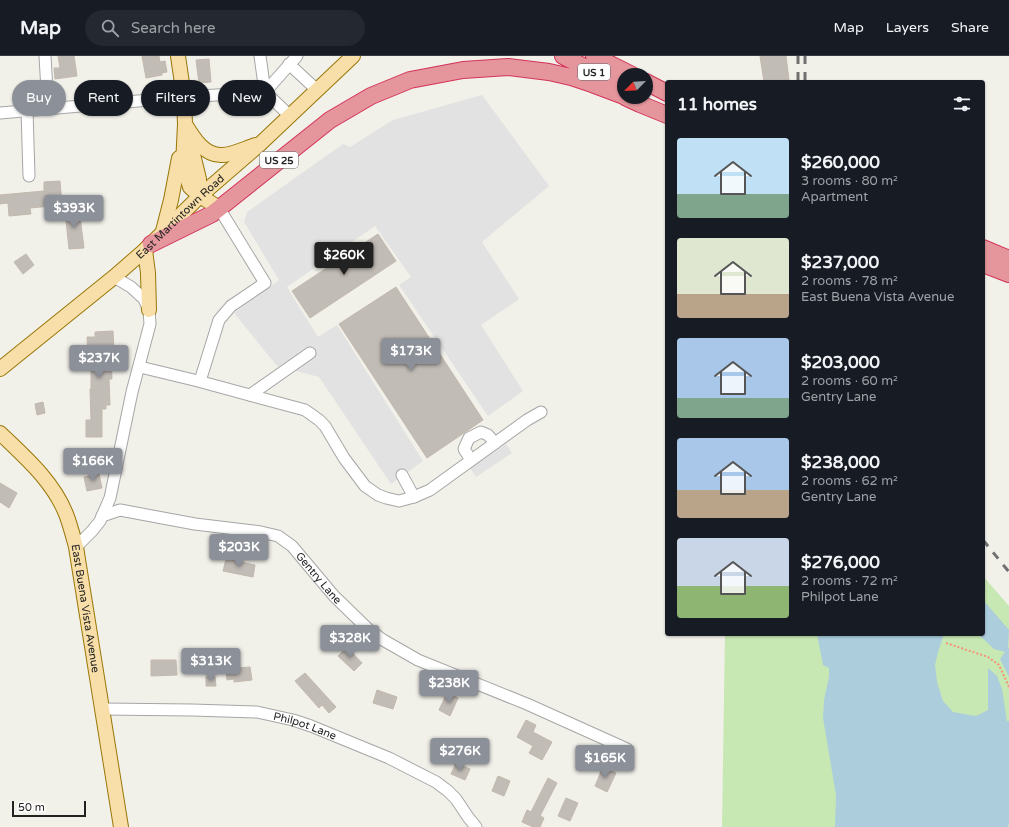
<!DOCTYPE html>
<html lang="en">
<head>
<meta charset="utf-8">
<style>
  :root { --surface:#171b24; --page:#242831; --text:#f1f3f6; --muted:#9ea1a6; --line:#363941; --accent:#8c9099 }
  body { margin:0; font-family:"Varela Round",sans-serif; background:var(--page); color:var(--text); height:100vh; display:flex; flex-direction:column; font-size:15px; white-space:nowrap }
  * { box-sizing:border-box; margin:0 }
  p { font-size:13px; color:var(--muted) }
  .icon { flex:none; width:22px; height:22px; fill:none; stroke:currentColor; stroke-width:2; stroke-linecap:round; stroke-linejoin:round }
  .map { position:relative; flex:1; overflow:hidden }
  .side { position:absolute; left:665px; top:24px; width:320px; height:556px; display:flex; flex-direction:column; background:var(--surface); border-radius:4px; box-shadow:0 1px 3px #0004 }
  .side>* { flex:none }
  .banner { position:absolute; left:12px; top:24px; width:380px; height:36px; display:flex; gap:8px }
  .needle { width:26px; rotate:246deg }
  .controls { position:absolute; left:617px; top:12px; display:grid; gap:8px }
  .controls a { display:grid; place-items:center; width:36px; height:36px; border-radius:50%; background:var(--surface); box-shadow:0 1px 3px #0004; font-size:20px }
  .scale { position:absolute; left:12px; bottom:10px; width:74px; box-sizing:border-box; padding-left:4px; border:2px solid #222; border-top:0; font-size:11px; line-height:14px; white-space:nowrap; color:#222; -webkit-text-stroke:3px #fff; paint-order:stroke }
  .price { position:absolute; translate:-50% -34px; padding:0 9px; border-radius:4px; background:var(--accent); color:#fff; font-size:13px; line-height:26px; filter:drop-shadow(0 1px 2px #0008) }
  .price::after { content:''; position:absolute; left:50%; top:24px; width:12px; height:9px; margin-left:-6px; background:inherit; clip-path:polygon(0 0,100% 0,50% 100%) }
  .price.on { background:#222; color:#fff }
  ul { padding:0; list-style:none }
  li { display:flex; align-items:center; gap:12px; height:100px; padding:0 12px }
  li span { display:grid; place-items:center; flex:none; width:112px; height:80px; border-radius:4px; color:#555 }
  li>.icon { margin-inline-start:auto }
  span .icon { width:48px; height:48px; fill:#fffc; stroke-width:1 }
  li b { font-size:17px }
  h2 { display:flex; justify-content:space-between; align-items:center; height:48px; padding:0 12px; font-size:17px }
  .chip { padding:0 14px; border-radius:18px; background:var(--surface); box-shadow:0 1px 3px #0004; font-size:14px; line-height:36px }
  .chip.on { background:var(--accent); color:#fff }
  header { display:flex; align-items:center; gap:24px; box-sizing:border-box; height:56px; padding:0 20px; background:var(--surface); border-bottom:1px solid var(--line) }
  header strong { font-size:19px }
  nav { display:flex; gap:22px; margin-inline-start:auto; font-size:14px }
  .search { width:280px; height:36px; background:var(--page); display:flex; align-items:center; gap:10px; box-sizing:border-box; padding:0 14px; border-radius:22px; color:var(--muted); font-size:15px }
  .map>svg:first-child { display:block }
  .grass { fill:#c7e8b2 }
  .parking { fill:#e2e2e2 }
  .water { fill:#accddc }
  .building { fill:#c2bcb6; stroke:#c3b8ac }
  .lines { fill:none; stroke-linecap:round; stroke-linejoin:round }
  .minor-casing { stroke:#a6a6a6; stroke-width:13 }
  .major-casing { stroke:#987707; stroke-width:16 }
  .highway-casing { stroke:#d43259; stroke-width:18 }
  .path { stroke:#f49278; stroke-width:2; stroke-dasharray:2 2; stroke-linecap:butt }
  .minor { stroke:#fff; stroke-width:11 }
  .major { stroke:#f8dea8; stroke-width:14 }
  .highway { stroke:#e4969c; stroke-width:16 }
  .rail { stroke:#707070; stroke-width:3; stroke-dasharray:8 8; stroke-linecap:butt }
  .labels { text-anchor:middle; stroke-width:4; stroke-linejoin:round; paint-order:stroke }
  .shield { fill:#fff; stroke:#646464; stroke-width:1 }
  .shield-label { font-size:10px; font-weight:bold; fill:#222 }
  .street-label { font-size:11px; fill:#222; stroke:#fff }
</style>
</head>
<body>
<header>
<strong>Map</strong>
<div class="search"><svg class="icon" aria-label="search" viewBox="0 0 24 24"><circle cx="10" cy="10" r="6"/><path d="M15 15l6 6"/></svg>Search here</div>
<nav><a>Map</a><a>Layers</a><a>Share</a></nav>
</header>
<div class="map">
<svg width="1009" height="771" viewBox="0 0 1009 771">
  <rect width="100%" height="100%" fill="#f1f0e9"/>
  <path class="grass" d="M 983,520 L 1009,550 L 1009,771 L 722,771 L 725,578 L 983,578 Z"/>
  <path class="parking" d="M 482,39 L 549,130 L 482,186 L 519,243 L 481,269 L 523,335 L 488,360 L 399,229 L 411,221 L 375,170 L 287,231 L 318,281 L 337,269 L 423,405 L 391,428 L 319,321 L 277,310 L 234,257 L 279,224 L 244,166 L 247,156 L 343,88 L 350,91 L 393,64 Z
    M 506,388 L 512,397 L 476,421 L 470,412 Z"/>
  <path class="water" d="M 983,544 L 1009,574 L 1008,593 L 1009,592 L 1009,621 L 1000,603 L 1005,596 L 994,593 L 978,578 L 983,578 Z
    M 817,578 L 944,578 L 938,596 L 935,609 L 937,626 L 943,645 L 953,656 L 976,660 L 988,654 L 988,612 L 997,620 L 1002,633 L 1007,665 L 1009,665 L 1009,766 L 1008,771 L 835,771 L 836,739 L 823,662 L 824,644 L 829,621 L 829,612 L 823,609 Z"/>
  <path class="building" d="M 58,0 L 74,0 L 77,20 L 55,23 L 54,12 L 60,12 Z
    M 142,0 L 159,0 L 160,6 L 165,5 L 167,16 L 162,17 L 162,19 L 146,22 Z
    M 760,0 L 786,0 L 789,24 L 764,26 Z
    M 209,3 L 211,26 L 199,27 L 196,4 Z
    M 60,125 L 62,149 L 30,152 L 31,158 L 9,160 L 8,147 L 0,148 L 0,139 L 44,135 L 44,126 Z
    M 79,153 L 84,192 L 69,193 L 65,155 Z
    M 378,178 L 396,205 L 310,262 L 292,235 Z
    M 26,198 L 34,209 L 23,218 L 14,206 Z
    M 396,231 L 483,364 L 427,402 L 339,268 Z
    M 113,275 L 114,295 L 111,295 L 112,323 L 109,323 L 110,349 L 106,349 L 106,353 L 102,353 L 102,381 L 86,381 L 86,364 L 91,364 L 90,333 L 91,333 L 91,313 L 84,312 L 84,303 L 88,303 L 87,281 L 95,281 L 95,276 Z
    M 43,346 L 45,357 L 37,359 L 35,348 Z
    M 99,418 L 102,432 L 87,435 L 84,421 Z
    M 0,427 L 17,437 L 9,452 L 0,446 Z
    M 226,503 L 255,509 L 253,521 L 223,515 Z
    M 347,591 L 362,607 L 354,615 L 338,600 Z
    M 151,604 L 176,604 L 177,619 L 151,620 Z
    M 250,611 L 252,624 L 234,626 L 234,623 L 227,624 L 226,613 Z
    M 305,617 L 336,651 L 329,657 L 322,649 L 319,652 L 295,625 Z
    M 206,621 L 215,621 L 216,630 L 206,630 Z
    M 377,634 L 397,641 L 393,653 L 373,647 Z
    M 447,637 L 458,642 L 450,660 L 439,654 Z
    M 526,664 L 536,669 L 533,676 L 552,686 L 542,704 L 529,697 L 533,690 L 517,681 Z
    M 456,707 L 470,713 L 465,724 L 451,718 Z
    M 603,711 L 616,717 L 607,736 L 595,730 Z
    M 498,720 L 510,725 L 504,740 L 492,735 Z
    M 548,722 L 557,727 L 540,760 L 544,762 L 540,771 L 533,771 L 522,766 L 527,754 L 531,756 Z
    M 566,742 L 578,747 L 570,765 L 558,760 Z"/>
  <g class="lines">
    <defs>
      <g id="minor">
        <path d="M 45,0 L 48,52"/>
        <path d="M 260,0 L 265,36 L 290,60"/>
        <path d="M 289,8 L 317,34"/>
        <path d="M 27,54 L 29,120"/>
        <path d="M 0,57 L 184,41 L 265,36 L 297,0"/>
        <path d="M 140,311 L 198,325 L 305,354 L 319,364 L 325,370 L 344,402 L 365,430 L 378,439 L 386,442 L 399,445 L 414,441 L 430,434 L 527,364 L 541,356"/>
        <path d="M 200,325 L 219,264 L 231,250 L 265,227 L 219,152"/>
        <path d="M 250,339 L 310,297"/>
        <path d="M 471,404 L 464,393 L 469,382 L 481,376 L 488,379 L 495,387"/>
        <path d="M 402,419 L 414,441"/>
        <path id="s1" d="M 102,460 L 120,454 L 195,468 L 261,476 L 278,480 L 292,490 L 334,540 L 368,573 L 383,584 L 418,604 L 527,648 L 627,693"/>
        <path d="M 76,491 L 92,475 L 100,465 L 110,442 L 132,336 L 150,268 L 149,254 L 144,243 L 131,231 L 114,221"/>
        <path id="s2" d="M 103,653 L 192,654 L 257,656 L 293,664 L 311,670 L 389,702 L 436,726 L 448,735 L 456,743 L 468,761 L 476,771"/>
      </g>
      <g id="major">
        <path d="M 178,0 L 184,41 L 185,68 L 183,109 L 190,131 L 200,140 L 219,152"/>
        <path d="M 185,68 C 193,81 204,100 222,99 C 232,99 246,92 256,89"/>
        <path d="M 189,82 L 199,123 L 200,140"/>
        <path d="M 163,175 L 171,144 L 179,102"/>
        <path d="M 145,194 L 148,217 L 149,254"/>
        <path id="s3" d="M 0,313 L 114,221 L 145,194 L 200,140 L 260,88 L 353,0"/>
        <path id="s4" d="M 0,377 C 25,401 53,425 66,458 C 70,468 73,480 76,491 L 121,771"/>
      </g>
      <path id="highway" d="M 563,0 L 615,27
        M 594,0 L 632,19
        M 646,26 L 667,37
        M 625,41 L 640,48 L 667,59
        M 151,188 L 212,158 L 330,64 L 371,40 L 410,24 L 463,14 L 508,11 L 549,16 L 571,21 L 592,28 L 624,40
        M 983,192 L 1009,203
        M 983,208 L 1009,218"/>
    </defs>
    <use href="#minor" class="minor-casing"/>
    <use href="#major" class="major-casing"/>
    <use href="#highway" class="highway-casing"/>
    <path class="path" d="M 946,587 L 988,601 L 999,609 L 1009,631"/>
    <use href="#minor" class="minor"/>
    <use href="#major" class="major"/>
    <use href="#highway" class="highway"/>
    <path class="rail" d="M 798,0 L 798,26
      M 805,0 L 805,26
      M 983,484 L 1009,516"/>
  </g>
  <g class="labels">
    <g class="shield">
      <rect x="578" y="8" width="32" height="16" rx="3"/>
      <rect x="260" y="96" width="38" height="16" rx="3"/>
    </g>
    <g class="shield-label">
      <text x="594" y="20">US 1</text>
      <text x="279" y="108">US 25</text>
    </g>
    <g class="street-label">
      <text dy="4" stroke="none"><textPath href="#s3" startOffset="236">East Martintown Road</textPath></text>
      <text dy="4" stroke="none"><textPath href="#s1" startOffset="238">Gentry Lane</textPath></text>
      <text dy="4" stroke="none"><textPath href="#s4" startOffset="202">East Buena Vista Avenue</textPath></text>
      <text dy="4" stroke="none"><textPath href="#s2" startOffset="204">Philpot Lane</textPath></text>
    </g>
  </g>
</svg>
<div class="controls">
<a><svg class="needle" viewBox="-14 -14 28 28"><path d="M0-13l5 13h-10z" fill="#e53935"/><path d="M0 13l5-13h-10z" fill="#9ea1a6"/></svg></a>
</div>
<div class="scale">50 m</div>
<b class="price" style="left:74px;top:173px">$393K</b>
<b class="price on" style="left:344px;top:220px">$260K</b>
<b class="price" style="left:411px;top:316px">$173K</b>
<b class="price" style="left:99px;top:323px">$237K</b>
<b class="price" style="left:93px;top:426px">$166K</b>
<b class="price" style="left:239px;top:512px">$203K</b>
<b class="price" style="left:350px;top:603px">$328K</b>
<b class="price" style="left:211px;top:626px">$313K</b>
<b class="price" style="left:449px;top:648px">$238K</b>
<b class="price" style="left:460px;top:716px">$276K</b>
<b class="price" style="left:605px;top:723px">$165K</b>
<div class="banner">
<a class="chip on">Buy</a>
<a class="chip">Rent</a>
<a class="chip">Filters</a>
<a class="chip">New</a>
</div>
<section class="side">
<h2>11 homes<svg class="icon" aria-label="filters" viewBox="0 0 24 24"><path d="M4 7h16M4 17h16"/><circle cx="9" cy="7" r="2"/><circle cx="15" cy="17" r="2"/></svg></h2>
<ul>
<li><span style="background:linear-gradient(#bfe0f5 70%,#7fa58c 0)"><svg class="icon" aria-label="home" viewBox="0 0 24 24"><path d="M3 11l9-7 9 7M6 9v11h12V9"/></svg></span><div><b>$260,000</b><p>3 rooms · 80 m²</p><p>Apartment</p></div></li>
<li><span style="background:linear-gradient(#dfe7d0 70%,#b9a48a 0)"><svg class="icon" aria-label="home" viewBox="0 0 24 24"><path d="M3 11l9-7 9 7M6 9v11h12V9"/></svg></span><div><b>$237,000</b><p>2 rooms · 78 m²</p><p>East Buena Vista Avenue</p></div></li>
<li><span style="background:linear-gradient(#a9c7e8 75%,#7fa58c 0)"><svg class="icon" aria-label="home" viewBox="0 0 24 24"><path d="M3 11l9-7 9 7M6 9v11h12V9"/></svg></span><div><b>$203,000</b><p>2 rooms · 60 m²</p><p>Gentry Lane</p></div></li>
<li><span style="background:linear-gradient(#a9c7e8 65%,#b9a48a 0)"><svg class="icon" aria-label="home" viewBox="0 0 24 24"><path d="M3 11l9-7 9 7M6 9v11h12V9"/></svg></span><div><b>$238,000</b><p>2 rooms · 62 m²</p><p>Gentry Lane</p></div></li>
<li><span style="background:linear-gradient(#c9d6e8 60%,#8fb573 0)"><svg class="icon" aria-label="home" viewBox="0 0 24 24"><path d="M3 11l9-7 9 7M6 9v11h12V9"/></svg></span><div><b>$276,000</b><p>2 rooms · 72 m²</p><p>Philpot Lane</p></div></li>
</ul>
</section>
</div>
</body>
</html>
